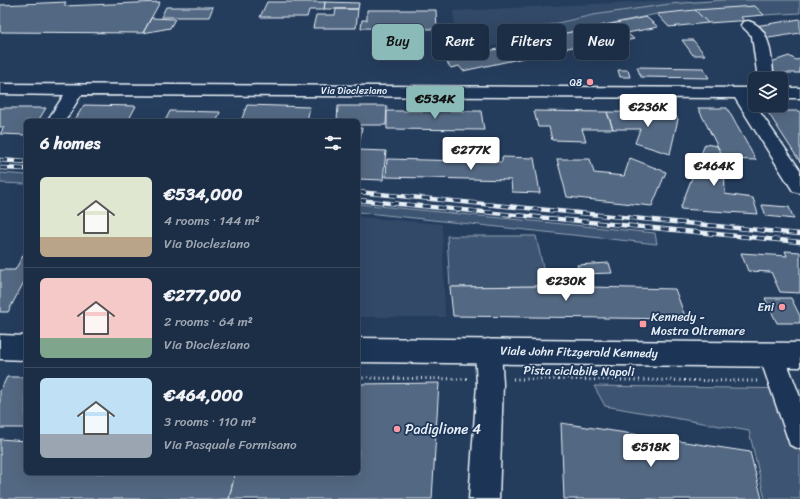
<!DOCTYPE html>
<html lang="en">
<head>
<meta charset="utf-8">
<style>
  :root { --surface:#1c2e46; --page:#293a51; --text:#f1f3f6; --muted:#a0a8b3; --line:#3a4a5f; --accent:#8bbbb9 }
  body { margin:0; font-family:Sriracha,sans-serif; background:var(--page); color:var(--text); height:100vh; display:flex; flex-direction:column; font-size:15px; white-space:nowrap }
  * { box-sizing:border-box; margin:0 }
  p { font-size:13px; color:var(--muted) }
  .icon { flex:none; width:22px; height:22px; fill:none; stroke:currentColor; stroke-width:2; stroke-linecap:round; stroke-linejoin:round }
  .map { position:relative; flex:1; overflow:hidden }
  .panel { position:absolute; left:24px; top:119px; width:336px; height:356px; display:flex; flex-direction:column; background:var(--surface); border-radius:6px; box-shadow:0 4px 16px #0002,0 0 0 1px var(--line) }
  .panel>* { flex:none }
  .guide { position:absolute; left:372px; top:24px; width:368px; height:36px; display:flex; gap:8px }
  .fabs { position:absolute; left:748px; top:72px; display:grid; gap:8px }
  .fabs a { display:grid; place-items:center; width:40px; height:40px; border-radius:6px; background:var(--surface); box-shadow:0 4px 16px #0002,0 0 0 1px var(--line); font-size:20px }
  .price { position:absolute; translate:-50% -34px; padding:0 9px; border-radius:4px; background:#fff; color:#222; font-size:13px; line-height:26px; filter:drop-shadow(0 1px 2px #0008) }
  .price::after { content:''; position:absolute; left:50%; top:24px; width:12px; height:9px; margin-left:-6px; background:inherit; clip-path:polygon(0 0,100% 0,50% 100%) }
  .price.current { background:var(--accent); color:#111 }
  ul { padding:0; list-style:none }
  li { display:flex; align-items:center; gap:12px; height:100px; padding:0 16px }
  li+li { border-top:1px solid var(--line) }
  li span { display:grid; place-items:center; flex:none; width:112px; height:80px; border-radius:6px; color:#555 }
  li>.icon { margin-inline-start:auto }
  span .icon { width:48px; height:48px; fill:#fffc; stroke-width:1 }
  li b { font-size:17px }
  h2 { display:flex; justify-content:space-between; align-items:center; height:48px; padding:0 16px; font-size:17px }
  .tag { padding:0 14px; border-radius:6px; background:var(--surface); box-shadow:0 4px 16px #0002,0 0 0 1px var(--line); font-size:14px; line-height:36px }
  .tag.current { background:var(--accent); color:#111 }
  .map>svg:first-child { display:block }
  .built { fill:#334a68 }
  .green { fill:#3e5472; stroke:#93a2b5 }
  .building { fill:#536782; stroke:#e8f1f8 }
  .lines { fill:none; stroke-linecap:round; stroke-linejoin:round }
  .minor-casing { stroke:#e8f1f8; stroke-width:3 }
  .major-casing { stroke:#e8f1f8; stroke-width:3 }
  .path { stroke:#e8f1f8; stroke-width:3; stroke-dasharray:1 3.5; stroke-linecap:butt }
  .minor { fill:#1d3557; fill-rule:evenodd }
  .major { fill:#1d3557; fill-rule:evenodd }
  .rail-casing { stroke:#e8f1f8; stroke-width:4.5 }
  .rail { stroke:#1d3557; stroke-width:3; stroke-dasharray:8; stroke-linecap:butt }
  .poi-dot { fill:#ff9aa2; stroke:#1d3557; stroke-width:1.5 }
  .labels { text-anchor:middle; stroke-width:3.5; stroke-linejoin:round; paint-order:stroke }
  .far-poi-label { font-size:10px; fill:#e8f1f8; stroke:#1d3557; text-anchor:end }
  .far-street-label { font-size:10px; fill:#e8f1f8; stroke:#1d3557 }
  .poi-label { font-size:12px; fill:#e8f1f8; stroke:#1d3557; text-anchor:end }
  .street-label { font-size:12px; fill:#e8f1f8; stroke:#1d3557 }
  .near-poi-label { font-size:14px; fill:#e8f1f8; stroke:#1d3557; text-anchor:start }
</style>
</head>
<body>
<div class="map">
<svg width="800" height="499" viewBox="0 0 800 499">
  <rect width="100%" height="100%" fill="#253d5d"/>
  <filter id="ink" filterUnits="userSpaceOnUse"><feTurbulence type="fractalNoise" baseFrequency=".025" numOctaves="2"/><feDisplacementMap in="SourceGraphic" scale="8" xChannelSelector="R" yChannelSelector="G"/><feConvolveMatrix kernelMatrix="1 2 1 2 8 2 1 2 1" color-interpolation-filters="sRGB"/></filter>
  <g filter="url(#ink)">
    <path class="built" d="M 673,0 L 793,0 L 660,11 L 570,29 L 458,54 L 453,11 Z
      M 358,217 L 442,224 L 445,317 L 358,317 Z"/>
    <path class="green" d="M 724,0 L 800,0 L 800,13 L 764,15 L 755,6 L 657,14 L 546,37 L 540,27 L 593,15 L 670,4 Z
      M 0,173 L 26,175 L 26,184 L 0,183 Z
      M 358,204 L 655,233 L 657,244 L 358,212 Z
      M 447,236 L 536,236 L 547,286 L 450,287 Z
      M 594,386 L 800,389 L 800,499 L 765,499 L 749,431 L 605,406 Z"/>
    <path class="building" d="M 66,2 L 64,6 L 160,2 L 143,33 L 0,32 L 0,5 Z
      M 267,2 L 325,2 L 324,10 L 309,10 L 307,17 L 260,17 Z
      M 325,2 L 359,3 L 358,9 L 324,9 Z
      M 755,6 L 764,15 L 741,17 L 744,21 L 737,21 L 708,23 L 695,10 Z
      M 166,7 L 213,7 L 209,17 L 161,17 Z
      M 336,9 L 358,9 L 356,28 L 313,28 L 316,15 L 335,15 Z
      M 367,10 L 436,10 L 437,29 L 361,28 L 362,20 L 367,20 Z
      M 695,10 L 708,23 L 669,27 L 657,14 Z
      M 646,17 L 658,27 L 627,33 L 634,39 L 582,51 L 578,46 L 558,50 L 546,37 Z
      M 151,18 L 174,19 L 175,19 L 170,28 L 143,33 Z
      M 800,19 L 800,33 L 769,38 L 755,26 Z
      M 682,40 L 693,40 L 705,55 L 693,55 Z
      M 518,45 L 520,48 L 527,46 L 532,52 L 525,53 L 528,57 L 463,71 L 459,66 L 451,68 L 447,63 L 454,61 L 452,58 Z
      M 789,56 L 796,60 L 800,59 L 800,73 L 775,73 L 768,63 Z
      M 637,67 L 703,68 L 709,78 L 641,77 Z
      M 618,70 L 628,70 L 630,77 L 620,77 Z
      M 84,105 L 136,106 L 128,121 L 74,121 Z
      M 247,105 L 310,107 L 307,121 L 241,121 Z
      M 338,106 L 387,106 L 386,125 L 358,125 L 358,121 L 337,121 Z
      M 0,108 L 46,108 L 38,121 L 26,121 L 26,135 L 0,134 L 4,127 L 0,127 Z
      M 698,108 L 727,108 L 756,160 L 724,159 Z
      M 170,111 L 220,112 L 217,121 L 165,121 Z
      M 387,111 L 481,111 L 484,130 L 387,129 Z
      M 534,111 L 607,112 L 613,129 L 582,129 L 586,141 L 552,140 L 549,127 L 538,127 Z
      M 767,111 L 800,111 L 800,162 Z
      M 607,112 L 673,113 L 678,119 L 670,154 L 635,143 L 640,129 L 613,129 Z
      M 358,128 L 362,128 L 358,150 Z
      M 705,144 L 717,146 L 724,159 L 725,194 L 753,198 L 758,214 L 680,209 Z
      M 358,150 L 386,151 L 383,180 L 358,179 Z
      M 502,157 L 534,158 L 540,193 L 512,192 L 511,180 L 386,177 L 387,159 L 502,162 Z
      M 630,158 L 666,172 L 652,206 L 567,197 L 557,159 L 590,159 L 594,173 L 624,176 Z
      M 762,205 L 789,207 L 794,219 L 766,216 Z
      M 26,250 L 26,278 L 8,312 L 0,312 L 0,270 L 15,270 Z
      M 785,251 L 800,252 L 800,293 L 780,292 L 771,272 L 748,271 L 741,253 L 787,256 Z
      M 609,263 L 612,273 L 580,274 L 577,265 Z
      M 547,286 L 675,289 L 686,319 L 453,316 L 450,287 Z
      M 765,298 L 791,298 L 800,316 L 800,323 L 777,323 Z
      M 7,377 L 26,377 L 26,428 L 0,428 L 0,391 Z
      M 439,383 L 432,499 L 229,499 L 235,473 L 358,473 L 358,384 Z
      M 561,423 L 750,452 L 762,499 L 564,499 Z
      M 0,439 L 26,441 L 26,473 L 235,473 L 229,499 L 0,499 Z"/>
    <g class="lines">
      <defs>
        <path id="minor" d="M 748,21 C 772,27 771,59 774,79 L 758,79 L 752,36 L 741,25 L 743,22 Z
          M 0,84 L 755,88 L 755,98 L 752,98 L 755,105 L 800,170 L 800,193 L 793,191 L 735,98 L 81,95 L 65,121 L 47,121 L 64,95 L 0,94 Z
          M 781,88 L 800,88 L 800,98 L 781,98 Z
          M 488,339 L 497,343 L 501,351 L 503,384 L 499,499 L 469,499 L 477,384 L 475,351 L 479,343 Z
          M 772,343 L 781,347 L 800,397 L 800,449 L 790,445 L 759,355 L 763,347 Z"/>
        <path id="major" d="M 0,335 L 26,336 L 26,360 L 0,359 Z
          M 358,338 L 800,343 L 800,367 L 358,362 Z"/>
      </defs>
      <use href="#minor" class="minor-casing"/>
      <use href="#major" class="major-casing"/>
      <path class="path" d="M 358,378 L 468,379
        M 513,379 L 758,381"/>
      <use href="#minor" class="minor"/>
      <use href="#major" class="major"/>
      <defs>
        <path id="rail" d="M 0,160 L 26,162
          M 0,168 L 26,169
          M 358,192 L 800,234
          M 358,200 L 800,242"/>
      </defs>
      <use href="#rail" class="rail-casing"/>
      <use href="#rail" class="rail"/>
    </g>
  </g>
  <g class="poi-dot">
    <circle cx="590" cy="82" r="4"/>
    <circle cx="782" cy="307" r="4"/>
    <rect x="639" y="320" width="8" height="8" rx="2"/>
    <circle cx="397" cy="429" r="4"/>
  </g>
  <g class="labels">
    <g class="far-poi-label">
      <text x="582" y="86">Q8</text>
    </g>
    <g class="far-street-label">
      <text x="354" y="94">Via Diocleziano</text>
    </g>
    <g class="poi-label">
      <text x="774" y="311">Eni</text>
      <text x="651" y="321" text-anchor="start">Kennedy -<tspan x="651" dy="14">Mostra Oltremare</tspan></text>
    </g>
    <g class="street-label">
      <text transform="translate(579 352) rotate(1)" y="4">Viale John Fitzgerald Kennedy</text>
      <text transform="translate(579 371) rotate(1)" y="4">Pista ciclabile Napoli</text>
    </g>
    <g class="near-poi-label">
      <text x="405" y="434">Padiglione 4</text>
    </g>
  </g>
</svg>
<div class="fabs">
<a><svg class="icon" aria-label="layers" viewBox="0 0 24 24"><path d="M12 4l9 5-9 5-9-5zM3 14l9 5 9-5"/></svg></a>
</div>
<b class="price current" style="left:435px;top:120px">€534K</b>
<b class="price" style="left:648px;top:128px">€236K</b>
<b class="price" style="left:471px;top:171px">€277K</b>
<b class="price" style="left:714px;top:187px">€464K</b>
<b class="price" style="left:566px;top:302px">€230K</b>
<b class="price" style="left:651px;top:468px">€518K</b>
<div class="guide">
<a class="tag current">Buy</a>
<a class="tag">Rent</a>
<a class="tag">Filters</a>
<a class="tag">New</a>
</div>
<section class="panel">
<h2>6 homes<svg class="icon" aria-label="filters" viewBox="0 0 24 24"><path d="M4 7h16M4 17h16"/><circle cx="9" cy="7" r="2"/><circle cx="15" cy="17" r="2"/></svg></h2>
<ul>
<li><span style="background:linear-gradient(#dfe7d0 75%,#b9a48a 0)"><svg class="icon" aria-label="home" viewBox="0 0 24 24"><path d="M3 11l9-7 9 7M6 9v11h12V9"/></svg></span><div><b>€534,000</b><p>4 rooms · 144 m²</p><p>Via Diocleziano</p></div></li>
<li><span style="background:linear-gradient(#f6c9c9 75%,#7fa58c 0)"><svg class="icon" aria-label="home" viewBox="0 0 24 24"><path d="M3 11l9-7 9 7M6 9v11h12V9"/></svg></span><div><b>€277,000</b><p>2 rooms · 64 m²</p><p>Via Diocleziano</p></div></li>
<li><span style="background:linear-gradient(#bfe0f5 70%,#9aa5b1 0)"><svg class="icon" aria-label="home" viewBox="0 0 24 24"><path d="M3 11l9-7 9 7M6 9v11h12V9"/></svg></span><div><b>€464,000</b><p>3 rooms · 110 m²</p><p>Via Pasquale Formisano</p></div></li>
</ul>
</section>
</div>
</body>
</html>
